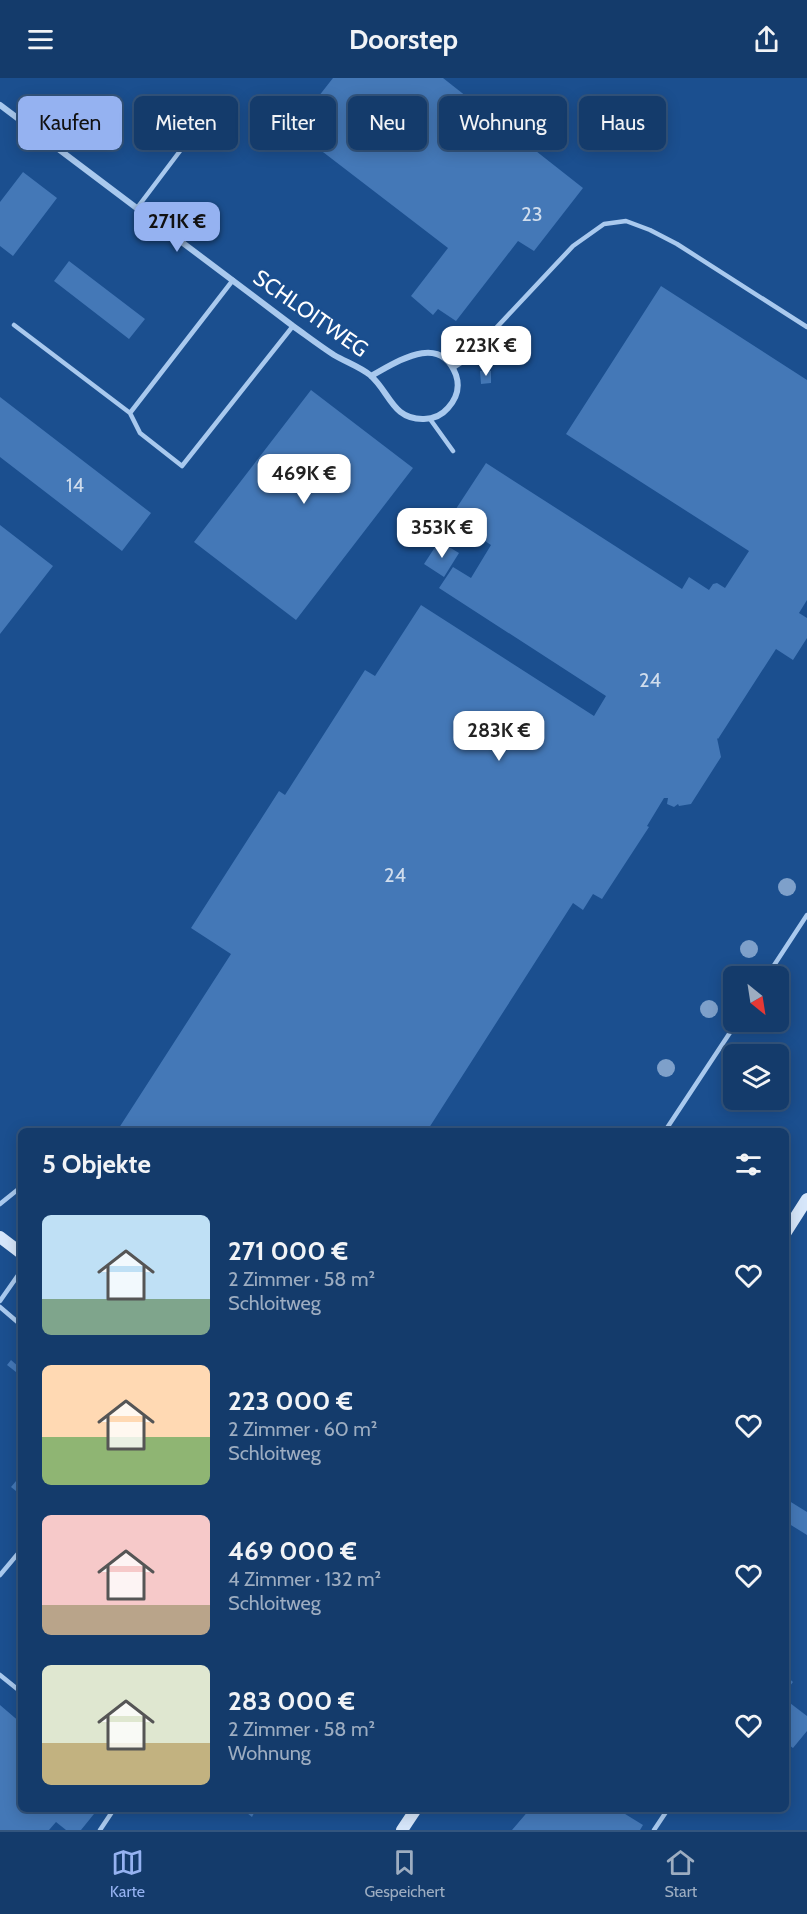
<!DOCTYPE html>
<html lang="de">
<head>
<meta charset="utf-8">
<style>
  :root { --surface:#143b6b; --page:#1d4271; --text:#f1f3f6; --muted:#9dadc1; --line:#33557e; --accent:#95b2f1 }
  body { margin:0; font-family:Cabin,sans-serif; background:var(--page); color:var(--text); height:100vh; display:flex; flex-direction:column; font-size:22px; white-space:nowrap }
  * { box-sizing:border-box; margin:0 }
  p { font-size:20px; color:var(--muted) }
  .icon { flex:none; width:33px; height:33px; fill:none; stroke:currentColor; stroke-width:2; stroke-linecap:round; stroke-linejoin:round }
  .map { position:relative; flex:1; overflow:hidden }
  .details { position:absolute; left:18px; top:1050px; width:771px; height:684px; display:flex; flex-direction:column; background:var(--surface); border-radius:9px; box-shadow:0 3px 15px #0003,0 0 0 2px var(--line) }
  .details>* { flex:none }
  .top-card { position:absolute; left:18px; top:18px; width:771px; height:54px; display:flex; gap:12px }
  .needle { width:39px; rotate:150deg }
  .controls { position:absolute; left:723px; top:888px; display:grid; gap:12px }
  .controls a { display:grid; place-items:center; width:66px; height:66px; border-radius:9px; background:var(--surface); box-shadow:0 3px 15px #0003,0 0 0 2px var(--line); font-size:30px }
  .price { position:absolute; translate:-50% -51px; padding:0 14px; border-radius:12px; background:#fff; color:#222; font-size:20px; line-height:39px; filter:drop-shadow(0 2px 3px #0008) }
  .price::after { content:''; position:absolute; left:50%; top:36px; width:18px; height:14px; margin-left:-9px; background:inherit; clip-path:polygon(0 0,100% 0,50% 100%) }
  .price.on { background:var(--accent); color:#111 }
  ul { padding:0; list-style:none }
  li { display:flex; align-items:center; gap:18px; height:150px; padding:0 24px }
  li span { display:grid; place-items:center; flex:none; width:168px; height:120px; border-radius:9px; color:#555 }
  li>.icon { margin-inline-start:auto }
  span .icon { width:72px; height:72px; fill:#fffc; stroke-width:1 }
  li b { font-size:26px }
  h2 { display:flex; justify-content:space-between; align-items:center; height:72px; padding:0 24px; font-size:26px }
  .tag { padding:0 21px; border-radius:9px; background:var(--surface); box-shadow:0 3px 15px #0003,0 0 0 2px var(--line); font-size:21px; line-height:54px }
  .tag.on { background:var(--accent); color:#111 }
  header { display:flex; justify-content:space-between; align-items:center; height:78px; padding:0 24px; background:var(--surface); font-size:27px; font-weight:800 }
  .tabs { display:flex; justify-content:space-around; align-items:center; height:84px; border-top:2px solid var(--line); background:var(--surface); font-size:16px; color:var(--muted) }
  .tabs a { display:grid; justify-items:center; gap:3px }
  .tabs .on { color:var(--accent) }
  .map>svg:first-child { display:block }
  .building { fill:#4478b7 }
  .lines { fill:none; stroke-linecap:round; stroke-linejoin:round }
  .service { stroke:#a9c9ee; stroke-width:4.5 }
  .minor { stroke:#a9c9ee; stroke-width:6 }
  .secondary { stroke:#d6e6fa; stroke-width:12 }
  .tree { fill:#7ea0ca }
  .labels { text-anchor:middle; stroke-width:5; stroke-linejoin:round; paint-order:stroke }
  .number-label { font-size:20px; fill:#d0dded }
  .street-label { font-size:22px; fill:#fff; stroke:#1b4f8f }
</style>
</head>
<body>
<header><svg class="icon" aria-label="menu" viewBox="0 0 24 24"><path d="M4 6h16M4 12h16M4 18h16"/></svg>Doorstep<svg class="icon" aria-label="share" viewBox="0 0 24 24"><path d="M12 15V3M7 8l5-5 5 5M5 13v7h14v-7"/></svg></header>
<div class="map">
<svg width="807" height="1752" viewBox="0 0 807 1752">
  <rect width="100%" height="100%" fill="#1b4f8f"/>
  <path class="building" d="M 333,0 L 443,0 L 583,110 L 534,173 L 518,163 L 456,243 L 438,231 L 433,237 L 411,218 L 448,170 L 293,51 Z
    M 23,94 L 57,120 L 13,178 L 0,168 L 0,124 Z
    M 69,183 L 145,241 L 129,261 L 54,203 Z
    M 661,208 L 807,302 L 807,522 L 799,535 L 807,540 L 807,560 L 793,582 L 776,571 L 718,661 L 717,660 L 721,679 L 691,726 L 679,728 L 678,726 L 674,729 L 667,726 L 668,720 L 664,720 L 647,748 L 649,749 L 602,821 L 593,816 L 583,832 L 573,825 L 427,1053 L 117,1053 L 231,876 L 191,850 L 279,713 L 285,717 L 365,592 L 375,598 L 421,527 L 594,638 L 606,618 L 439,510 L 453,489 L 471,500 L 491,467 L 450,440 L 486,385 L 682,511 L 689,499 L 709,512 L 713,506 L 717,505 L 725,510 L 749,473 L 566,356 Z
    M 480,293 L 491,293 L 491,305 L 481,306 Z
    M 311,312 L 413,390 L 296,542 L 194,464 Z
    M 0,319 L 151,435 L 122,473 L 0,379 Z
    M 0,447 L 53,488 L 0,556 Z
    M 439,463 L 459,475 L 444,499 L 424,486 Z
    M 11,1282 L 19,1289 L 16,1294 L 7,1287 Z
    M 21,1397 L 21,1417 L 11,1409 Z
    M 786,1421 L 807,1434 L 807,1457 L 786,1444 Z
    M 786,1598 L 793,1604 L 786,1613 Z
    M 786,1622 L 807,1638 L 807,1653 L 793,1670 L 786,1665 Z
    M 0,1627 L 21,1645 L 21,1731 L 98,1731 L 81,1752 L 66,1752 L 56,1744 L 49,1752 L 0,1752 Z
    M 242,1731 L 256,1731 L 252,1739 Z
    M 530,1731 L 617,1731 L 643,1747 L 640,1752 L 512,1752 Z"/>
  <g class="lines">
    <path class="service" d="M 137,130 L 180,73
      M 14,247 L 130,335 L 233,202
      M 453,290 L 467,281 L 573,168 L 604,146 L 626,143 L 650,152 L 677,166 L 807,249
      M 130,335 L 140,355 L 182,388 L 293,248
      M 430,341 L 453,373
      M 767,898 L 807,837
      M 665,1053 L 737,944
      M 0,1126 L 21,1109
      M 0,1223 L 21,1193
      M 0,1229 L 21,1247
      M 0,1497 L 21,1472
      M 0,1597 L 21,1614
      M 100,1752 L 114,1731
      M 654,1752 L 668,1731"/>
    <path class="minor" d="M 0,27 L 293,248 C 307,258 320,268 334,277 C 346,284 360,289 370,297 C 390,314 392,342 424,341 C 434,341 442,337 448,330 C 457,320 460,309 456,297 C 440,254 397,284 371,298"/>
    <path class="secondary" d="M 786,1154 L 807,1121
      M 0,1159 L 21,1175
      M 402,1752 L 416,1731"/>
  </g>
  <g class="tree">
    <circle cx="787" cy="809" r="9"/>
    <circle cx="749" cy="871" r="9"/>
    <circle cx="709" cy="931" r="9"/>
    <circle cx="666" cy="990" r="9"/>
  </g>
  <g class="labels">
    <g class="number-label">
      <text x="532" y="143">23</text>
      <text x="75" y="414">14</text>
      <text x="650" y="609">24</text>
      <text x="395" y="804">24</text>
    </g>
    <g class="street-label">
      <text transform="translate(311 235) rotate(35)" y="8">SCHLOITWEG</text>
    </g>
  </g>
</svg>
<div class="controls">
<a><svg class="needle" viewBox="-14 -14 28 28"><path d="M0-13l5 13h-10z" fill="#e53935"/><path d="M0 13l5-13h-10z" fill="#9dadc1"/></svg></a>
<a><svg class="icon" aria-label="layers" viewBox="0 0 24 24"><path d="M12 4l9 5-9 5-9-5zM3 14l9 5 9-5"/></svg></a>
</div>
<b class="price on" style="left:177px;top:175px">271K €</b>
<b class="price" style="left:486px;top:299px">223K €</b>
<b class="price" style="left:304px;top:427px">469K €</b>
<b class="price" style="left:442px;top:481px">353K €</b>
<b class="price" style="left:499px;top:684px">283K €</b>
<div class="top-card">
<a class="tag on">Kaufen</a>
<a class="tag">Mieten</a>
<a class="tag">Filter</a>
<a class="tag">Neu</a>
<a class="tag">Wohnung</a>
<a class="tag">Haus</a>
</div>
<section class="details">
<h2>5 Objekte<svg class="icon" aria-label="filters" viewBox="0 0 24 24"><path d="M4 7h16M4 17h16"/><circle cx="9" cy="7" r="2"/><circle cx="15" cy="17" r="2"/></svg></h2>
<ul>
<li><span style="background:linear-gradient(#bfe0f5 70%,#7fa58c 0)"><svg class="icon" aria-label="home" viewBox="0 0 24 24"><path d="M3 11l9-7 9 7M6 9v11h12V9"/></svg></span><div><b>271 000 €</b><p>2 Zimmer · 58 m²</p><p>Schloitweg</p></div><svg class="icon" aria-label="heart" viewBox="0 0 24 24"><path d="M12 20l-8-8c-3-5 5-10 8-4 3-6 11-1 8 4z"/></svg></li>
<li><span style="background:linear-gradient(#ffd9b3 60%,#8fb573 0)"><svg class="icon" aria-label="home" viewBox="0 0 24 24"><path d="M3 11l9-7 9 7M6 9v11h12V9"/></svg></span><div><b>223 000 €</b><p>2 Zimmer · 60 m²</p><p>Schloitweg</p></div><svg class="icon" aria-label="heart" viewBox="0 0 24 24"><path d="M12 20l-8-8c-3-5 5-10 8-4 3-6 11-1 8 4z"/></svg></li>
<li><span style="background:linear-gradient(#f6c9c9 75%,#b9a48a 0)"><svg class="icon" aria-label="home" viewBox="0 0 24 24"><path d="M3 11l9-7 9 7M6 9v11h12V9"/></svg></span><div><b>469 000 €</b><p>4 Zimmer · 132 m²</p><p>Schloitweg</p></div><svg class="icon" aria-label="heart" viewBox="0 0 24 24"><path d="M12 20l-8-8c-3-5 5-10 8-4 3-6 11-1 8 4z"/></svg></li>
<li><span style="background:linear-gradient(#dfe7d0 65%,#c2b280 0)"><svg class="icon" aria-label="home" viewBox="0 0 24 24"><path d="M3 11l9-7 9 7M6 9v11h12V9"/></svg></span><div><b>283 000 €</b><p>2 Zimmer · 58 m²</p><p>Wohnung</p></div><svg class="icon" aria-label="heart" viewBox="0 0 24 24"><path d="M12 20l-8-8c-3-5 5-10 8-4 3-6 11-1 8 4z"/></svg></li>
</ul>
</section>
</div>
<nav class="tabs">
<a class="on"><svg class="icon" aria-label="map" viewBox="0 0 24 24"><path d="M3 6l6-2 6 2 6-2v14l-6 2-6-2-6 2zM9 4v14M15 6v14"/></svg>Karte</a>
<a><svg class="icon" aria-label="saved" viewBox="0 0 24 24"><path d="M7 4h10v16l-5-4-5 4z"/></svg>Gespeichert</a>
<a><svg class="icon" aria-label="home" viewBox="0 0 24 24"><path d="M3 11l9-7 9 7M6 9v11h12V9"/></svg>Start</a>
</nav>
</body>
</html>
